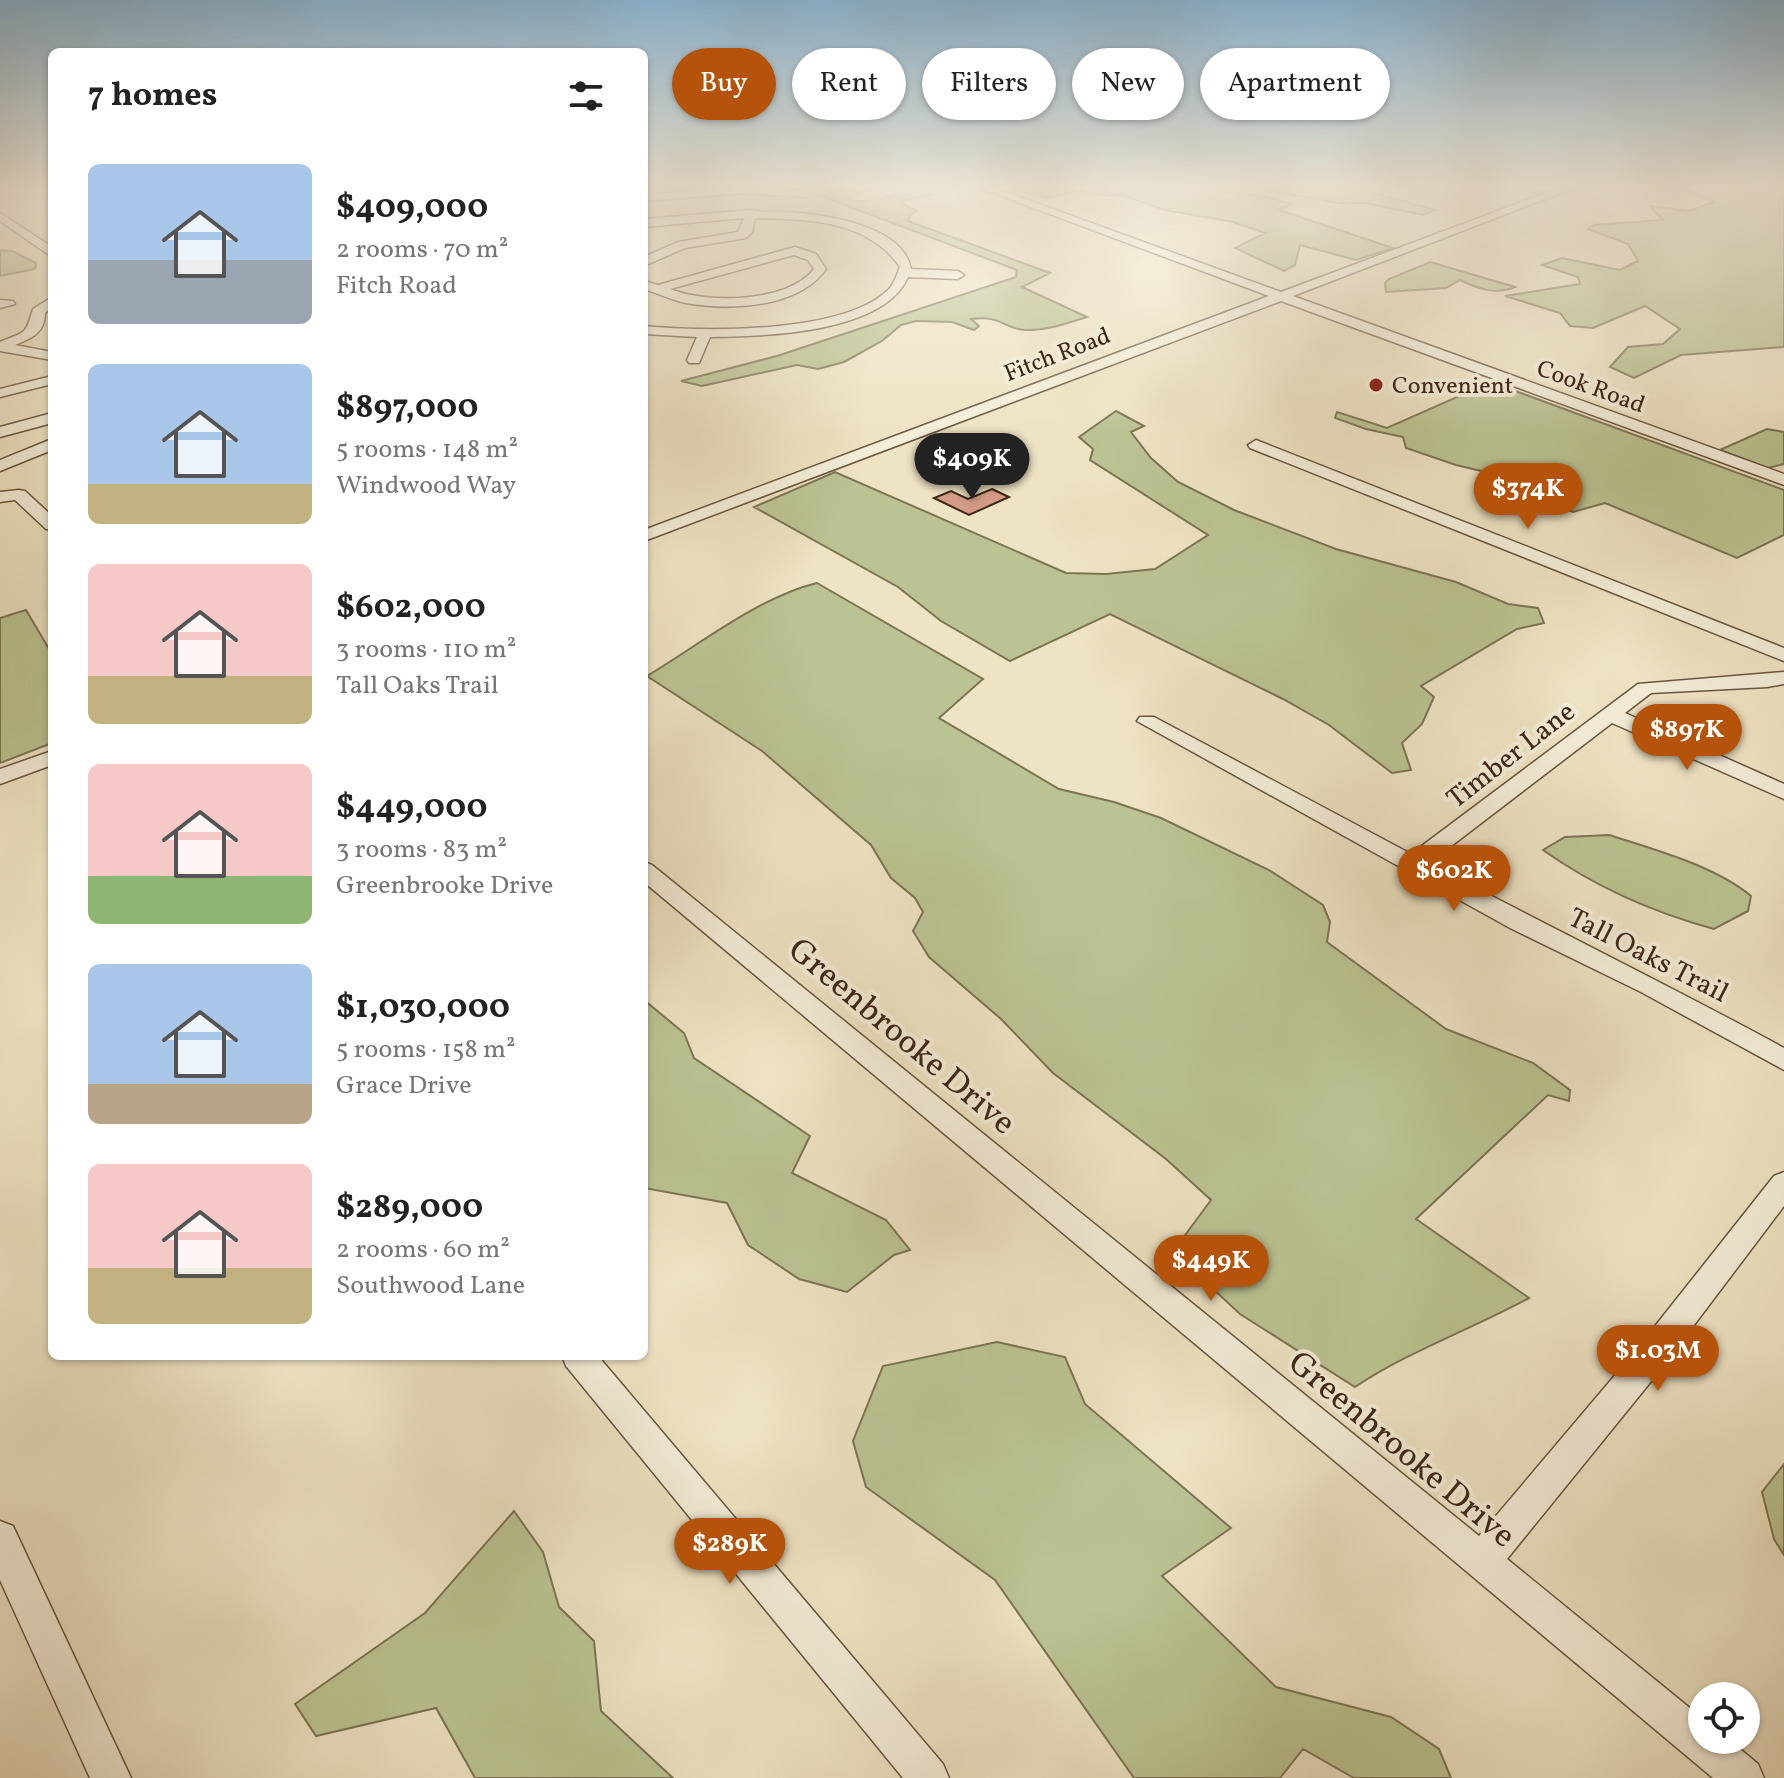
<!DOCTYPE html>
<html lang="en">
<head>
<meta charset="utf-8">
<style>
  :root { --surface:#fff; --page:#f2f2f2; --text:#222; --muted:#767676; --accent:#b45309 }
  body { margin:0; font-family:Vollkorn,serif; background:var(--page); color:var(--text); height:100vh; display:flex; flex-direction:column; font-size:30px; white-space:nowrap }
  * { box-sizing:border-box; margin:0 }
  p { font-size:26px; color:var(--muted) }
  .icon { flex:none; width:44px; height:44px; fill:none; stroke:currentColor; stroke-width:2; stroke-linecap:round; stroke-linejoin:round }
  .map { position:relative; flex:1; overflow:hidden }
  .details { position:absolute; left:48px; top:48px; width:600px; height:1312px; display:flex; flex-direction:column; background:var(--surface); border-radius:12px; box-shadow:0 2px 6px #0004 }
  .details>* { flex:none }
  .guide { position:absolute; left:672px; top:48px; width:760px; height:72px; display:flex; gap:16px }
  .fabs { position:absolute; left:1688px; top:1682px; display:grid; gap:16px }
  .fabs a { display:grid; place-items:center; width:72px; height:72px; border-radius:50%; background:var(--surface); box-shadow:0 2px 6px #0004; font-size:40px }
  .price { position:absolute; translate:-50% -68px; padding:0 18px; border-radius:28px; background:var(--accent); color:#fff; font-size:26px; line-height:52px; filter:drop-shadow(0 2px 4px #0008) }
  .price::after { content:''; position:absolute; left:50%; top:48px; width:24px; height:18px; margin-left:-12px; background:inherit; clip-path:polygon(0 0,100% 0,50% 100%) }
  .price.on { background:#222; color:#fff }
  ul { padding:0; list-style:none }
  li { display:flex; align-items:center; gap:24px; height:200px; padding:0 40px }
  li span { display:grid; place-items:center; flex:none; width:224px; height:160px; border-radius:12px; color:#555 }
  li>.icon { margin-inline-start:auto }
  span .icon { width:96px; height:96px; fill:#fffc; stroke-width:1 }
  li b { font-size:34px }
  h2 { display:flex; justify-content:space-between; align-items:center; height:96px; padding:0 40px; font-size:34px }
  .tag { padding:0 28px; border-radius:36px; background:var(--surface); box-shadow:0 2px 6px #0004; font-size:28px; line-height:72px }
  .tag.on { background:var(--accent); color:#fff }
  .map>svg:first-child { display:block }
  .green { fill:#bbc392; stroke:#7c7554; stroke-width:2 }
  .building { fill:#d49c87; stroke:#3d2715; stroke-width:2 }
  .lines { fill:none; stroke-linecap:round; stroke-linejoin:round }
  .minor-casing { stroke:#695640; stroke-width:3 }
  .minor { fill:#f4edd8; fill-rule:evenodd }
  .poi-dot { fill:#8f2418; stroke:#f4edd8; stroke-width:3 }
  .labels { text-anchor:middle; stroke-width:8; stroke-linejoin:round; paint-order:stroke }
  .far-street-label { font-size:24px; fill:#3d2715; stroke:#f4edd8 }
  .far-poi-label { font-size:24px; fill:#3d2715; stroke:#f4edd8; text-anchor:start }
  .street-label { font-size:28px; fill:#3d2715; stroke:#f4edd8 }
  .near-street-label { font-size:34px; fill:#3d2715; stroke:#f4edd8 }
</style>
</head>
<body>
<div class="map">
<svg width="1784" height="1778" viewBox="0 0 1784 1778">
  <rect width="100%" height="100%" fill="#eee3c3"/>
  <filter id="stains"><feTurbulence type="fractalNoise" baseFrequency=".0025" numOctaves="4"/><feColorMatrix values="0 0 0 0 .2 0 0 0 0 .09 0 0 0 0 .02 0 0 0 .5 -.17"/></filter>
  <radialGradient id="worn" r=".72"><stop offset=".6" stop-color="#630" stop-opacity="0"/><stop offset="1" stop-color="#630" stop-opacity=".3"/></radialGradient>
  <path class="green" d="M 770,185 L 863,185 L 873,189 L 847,199 C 874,208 902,186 929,195 L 899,202 L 917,211 L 910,215 L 908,221 L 1050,273 L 1022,287 L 1087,317 C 1067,323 1046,331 1025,330 C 1004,329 1002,315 971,319 L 979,326 L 974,330 L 952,322 L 916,321 L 901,325 L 882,341 L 844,362 L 818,369 L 797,365 L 702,386 L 681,381 L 777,356 L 1016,277 L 1017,270 L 816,194 Z
    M 1013,185 L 1218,185 L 1214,188 L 1217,192 L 1263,196 L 1292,204 L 1279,210 L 1393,248 L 1356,260 L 1300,245 L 1295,265 L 1284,271 L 1235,248 L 1265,233 L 1233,222 L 1165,210 L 1120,194 L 1108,196 L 1076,191 L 1048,198 L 1006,187 Z
    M 1262,185 L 1387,185 L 1392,188 L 1378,194 L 1436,210 L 1423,215 L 1365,203 L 1339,203 L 1260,189 Z
    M 1673,185 L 1784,185 L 1784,347 L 1681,355 L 1634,378 L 1610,367 L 1628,347 L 1663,344 L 1680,329 L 1645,306 L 1593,328 L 1570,326 L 1560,313 L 1505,296 L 1580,284 L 1578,277 L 1542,265 L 1562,258 L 1620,270 L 1638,261 L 1628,244 L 1588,229 L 1594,225 L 1663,220 L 1650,206 L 1689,211 L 1714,202 Z
    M 0,250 L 12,251 L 36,263 L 35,269 L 0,276 Z
    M 1430,262 L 1515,287 C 1496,295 1478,289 1460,280 L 1446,288 L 1386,292 L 1385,283 L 1389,279 Z
    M 1491,382 L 1784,490 L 1784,535 L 1737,558 L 1605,503 L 1573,512 L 1540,495 L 1523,481 L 1456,465 L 1406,448 L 1403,437 L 1366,429 L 1335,418 L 1337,412 L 1387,428 Z
    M 1116,411 L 1144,426 L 1131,432 L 1151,458 L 1178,482 L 1234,510 L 1336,549 L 1456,582 L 1508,604 L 1538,608 L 1544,623 L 1517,629 L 1421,686 L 1434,697 L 1422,724 L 1402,743 L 1411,770 L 1392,773 L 1329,725 L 1283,699 L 1110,614 L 1010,661 L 941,621 L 898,587 L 754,507 L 835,472 L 1066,573 L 1106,574 L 1155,569 L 1208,535 L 1090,460 L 1093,449 L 1079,437 Z
    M 1767,429 L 1784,432 L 1784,464 L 1768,468 L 1720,450 Z
    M 817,583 L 983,679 L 939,718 L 1059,789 L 1114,802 L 1161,818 L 1269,870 L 1323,905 L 1330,922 L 1327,942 L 1446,1029 L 1533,1063 L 1570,1090 L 1569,1101 L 1548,1095 L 1416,1219 L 1529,1298 C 1472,1329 1409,1351 1355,1387 L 1240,1314 L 1197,1274 L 1180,1242 L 1211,1200 L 1166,1159 L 1053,1073 L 1001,1019 L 929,957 L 913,931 L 923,912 L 915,898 L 891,878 L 871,845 L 762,751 L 647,676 C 699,645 759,597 817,583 Z
    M 26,610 L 52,654 L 52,743 L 0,763 L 0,618 Z
    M 1609,835 C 1653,849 1715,866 1751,896 L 1748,911 L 1714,929 C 1652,912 1595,887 1543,850 L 1565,837 Z
    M 644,1000 L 684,1033 L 694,1058 L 810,1136 L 792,1173 L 886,1220 L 910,1250 L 894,1255 L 847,1292 L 799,1279 L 748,1245 L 727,1203 L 644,1188 Z
    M 997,1342 L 1065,1357 L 1085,1404 L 1231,1528 L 1162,1576 L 1276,1687 L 1391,1717 L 1439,1749 L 1451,1778 L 1354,1778 L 1303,1749 L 1280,1778 L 1134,1778 L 995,1580 L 866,1487 L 853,1441 L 883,1366 Z
    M 1784,1464 L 1784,1555 L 1774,1539 L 1762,1492 Z
    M 514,1511 L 543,1552 L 559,1607 L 594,1641 L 601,1711 L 673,1778 L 475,1778 L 436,1708 L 316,1736 L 295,1704 L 425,1613 Z"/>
  <path class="building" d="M 992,489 L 1009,497 L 969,515 L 934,498 L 951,491 L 968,499 Z"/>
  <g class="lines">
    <defs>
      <path id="minor" d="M 44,185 L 52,185 L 52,190 Z
        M 972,185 L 987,185 L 1281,292 L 1567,185 L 1582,185 L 1293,296 L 1784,474 L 1784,485 L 1281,301 L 644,541 L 644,530 L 1269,296 Z
        M 744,187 L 806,191 L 812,194 L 806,197 L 744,193 L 644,201 L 644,195 Z
        M 751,210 C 763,213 776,211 788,212 C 826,215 903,225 911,269 L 958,271 L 964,275 L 958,279 L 908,277 C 883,334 764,336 710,337 L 699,363 L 689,363 L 687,360 L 697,337 L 644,334 L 644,326 C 703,332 845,334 889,289 C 894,284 897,274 900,267 C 868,220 808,219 755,218 L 752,232 L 746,238 L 685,248 L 644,266 L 644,257 L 678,242 L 738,232 L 744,218 L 644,227 L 644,219 Z
        M 0,213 L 52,247 L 52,257 L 0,221 Z
        M 795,247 L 816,254 L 826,269 C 799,308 730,311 686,303 C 671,300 658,293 644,289 L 644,281 L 658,285 ZM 794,255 L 808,260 L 814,269 C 788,303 706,304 670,289 Z
        M 52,297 L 52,307 L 45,313 C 45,333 32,338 15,345 L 52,352 L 52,360 L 0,351 L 0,342 C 26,331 25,336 33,309 Z
        M 0,300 L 13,301 L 15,304 L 0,308 Z
        M 52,376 L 52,384 L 0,397 L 0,389 Z
        M 52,413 L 52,423 L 0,437 L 0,427 Z
        M 52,439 L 52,450 L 0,471 L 0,460 Z
        M 1256,440 L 1784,648 L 1784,661 L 1250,448 L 1248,445 Z
        M 19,490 L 25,491 L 52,516 L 52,530 L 46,529 L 15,500 L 0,502 L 0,492 Z
        M 1784,672 L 1784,684 L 1767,687 L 1651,693 L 1625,713 L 1784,784 L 1784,799 L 1612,723 L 1429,863 C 1547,926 1667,984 1784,1048 L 1784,1070 L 1641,992 L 1510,928 L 1137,721 L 1140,717 L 1154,717 L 1411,854 L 1638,684 Z
        M 52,751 L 52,765 L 0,784 L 0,769 Z
        M 644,862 L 652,865 L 1479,1536 L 1633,1354 L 1774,1176 L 1784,1172 L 1784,1206 L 1657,1374 L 1507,1559 L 1702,1718 L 1702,1740 L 1729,1740 L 1758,1764 L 1764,1778 L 1713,1778 L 644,882 Z
        M 562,1356 L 598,1356 L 943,1764 L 949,1778 L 903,1778 L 566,1366 Z
        M 0,1521 L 13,1526 L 131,1778 L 90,1778 L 0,1580 Z"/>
    </defs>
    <use href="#minor" class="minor-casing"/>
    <use href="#minor" class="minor"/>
  </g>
  <linearGradient id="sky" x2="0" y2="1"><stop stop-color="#8ab7d7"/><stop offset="0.43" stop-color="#f7f2e4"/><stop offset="1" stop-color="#f7f2e4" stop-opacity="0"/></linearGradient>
  <rect width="1784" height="434" fill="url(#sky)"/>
  <circle class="poi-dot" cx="1376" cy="385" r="8"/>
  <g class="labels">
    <g class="far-street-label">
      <text transform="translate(1057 354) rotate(-21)" y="8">Fitch Road</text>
      <text transform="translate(1591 386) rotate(20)" y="8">Cook Road</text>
    </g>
    <g class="far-poi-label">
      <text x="1392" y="393">Convenient</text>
    </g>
    <g class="street-label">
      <text transform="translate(1510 754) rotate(-38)" y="10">Timber Lane</text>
      <text transform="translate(1649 954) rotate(27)" y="10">Tall Oaks Trail</text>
    </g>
    <g class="near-street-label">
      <text transform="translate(903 1035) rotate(40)" y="12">Greenbrooke Drive</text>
      <text transform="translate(1403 1448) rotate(40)" y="12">Greenbrooke Drive</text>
    </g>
  </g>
  <rect width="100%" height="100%" filter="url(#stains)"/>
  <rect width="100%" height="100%" fill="url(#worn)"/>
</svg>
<div class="fabs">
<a><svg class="icon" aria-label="locate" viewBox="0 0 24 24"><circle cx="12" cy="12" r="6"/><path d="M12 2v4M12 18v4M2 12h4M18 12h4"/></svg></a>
</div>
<b class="price on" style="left:972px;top:501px">$409K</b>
<b class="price" style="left:1528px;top:531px">$374K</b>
<b class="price" style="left:1687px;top:772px">$897K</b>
<b class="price" style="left:1454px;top:913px">$602K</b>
<b class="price" style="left:1211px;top:1303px">$449K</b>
<b class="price" style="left:1658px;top:1393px">$1.03M</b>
<b class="price" style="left:730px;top:1586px">$289K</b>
<div class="guide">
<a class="tag on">Buy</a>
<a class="tag">Rent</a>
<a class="tag">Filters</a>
<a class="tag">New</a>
<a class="tag">Apartment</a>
</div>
<section class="details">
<h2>7 homes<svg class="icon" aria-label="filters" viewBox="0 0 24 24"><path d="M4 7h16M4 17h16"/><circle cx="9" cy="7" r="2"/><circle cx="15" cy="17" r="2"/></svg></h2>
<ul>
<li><span style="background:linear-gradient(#a9c7e8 60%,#9aa5b1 0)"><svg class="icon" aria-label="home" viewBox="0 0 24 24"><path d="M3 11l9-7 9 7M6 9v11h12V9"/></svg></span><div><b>$409,000</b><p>2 rooms · 70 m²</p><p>Fitch Road</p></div></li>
<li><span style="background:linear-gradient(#a9c7e8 75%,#c2b280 0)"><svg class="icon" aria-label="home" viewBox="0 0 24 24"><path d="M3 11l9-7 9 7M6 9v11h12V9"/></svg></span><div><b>$897,000</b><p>5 rooms · 148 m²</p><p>Windwood Way</p></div></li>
<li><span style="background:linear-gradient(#f6c9c9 70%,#c2b280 0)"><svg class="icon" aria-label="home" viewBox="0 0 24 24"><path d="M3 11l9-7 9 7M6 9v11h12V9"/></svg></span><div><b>$602,000</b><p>3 rooms · 110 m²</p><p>Tall Oaks Trail</p></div></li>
<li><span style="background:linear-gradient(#f6c9c9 70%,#8fb573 0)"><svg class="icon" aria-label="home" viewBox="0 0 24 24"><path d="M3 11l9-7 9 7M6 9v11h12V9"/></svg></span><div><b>$449,000</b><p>3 rooms · 83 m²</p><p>Greenbrooke Drive</p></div></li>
<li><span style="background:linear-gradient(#a9c7e8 75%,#b9a48a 0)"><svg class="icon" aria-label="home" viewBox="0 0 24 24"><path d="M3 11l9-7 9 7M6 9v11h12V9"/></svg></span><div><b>$1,030,000</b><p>5 rooms · 158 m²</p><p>Grace Drive</p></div></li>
<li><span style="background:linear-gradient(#f6c9c9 65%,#c2b280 0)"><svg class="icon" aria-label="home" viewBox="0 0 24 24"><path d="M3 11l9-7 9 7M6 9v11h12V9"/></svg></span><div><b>$289,000</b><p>2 rooms · 60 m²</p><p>Southwood Lane</p></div></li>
</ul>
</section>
</div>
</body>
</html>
